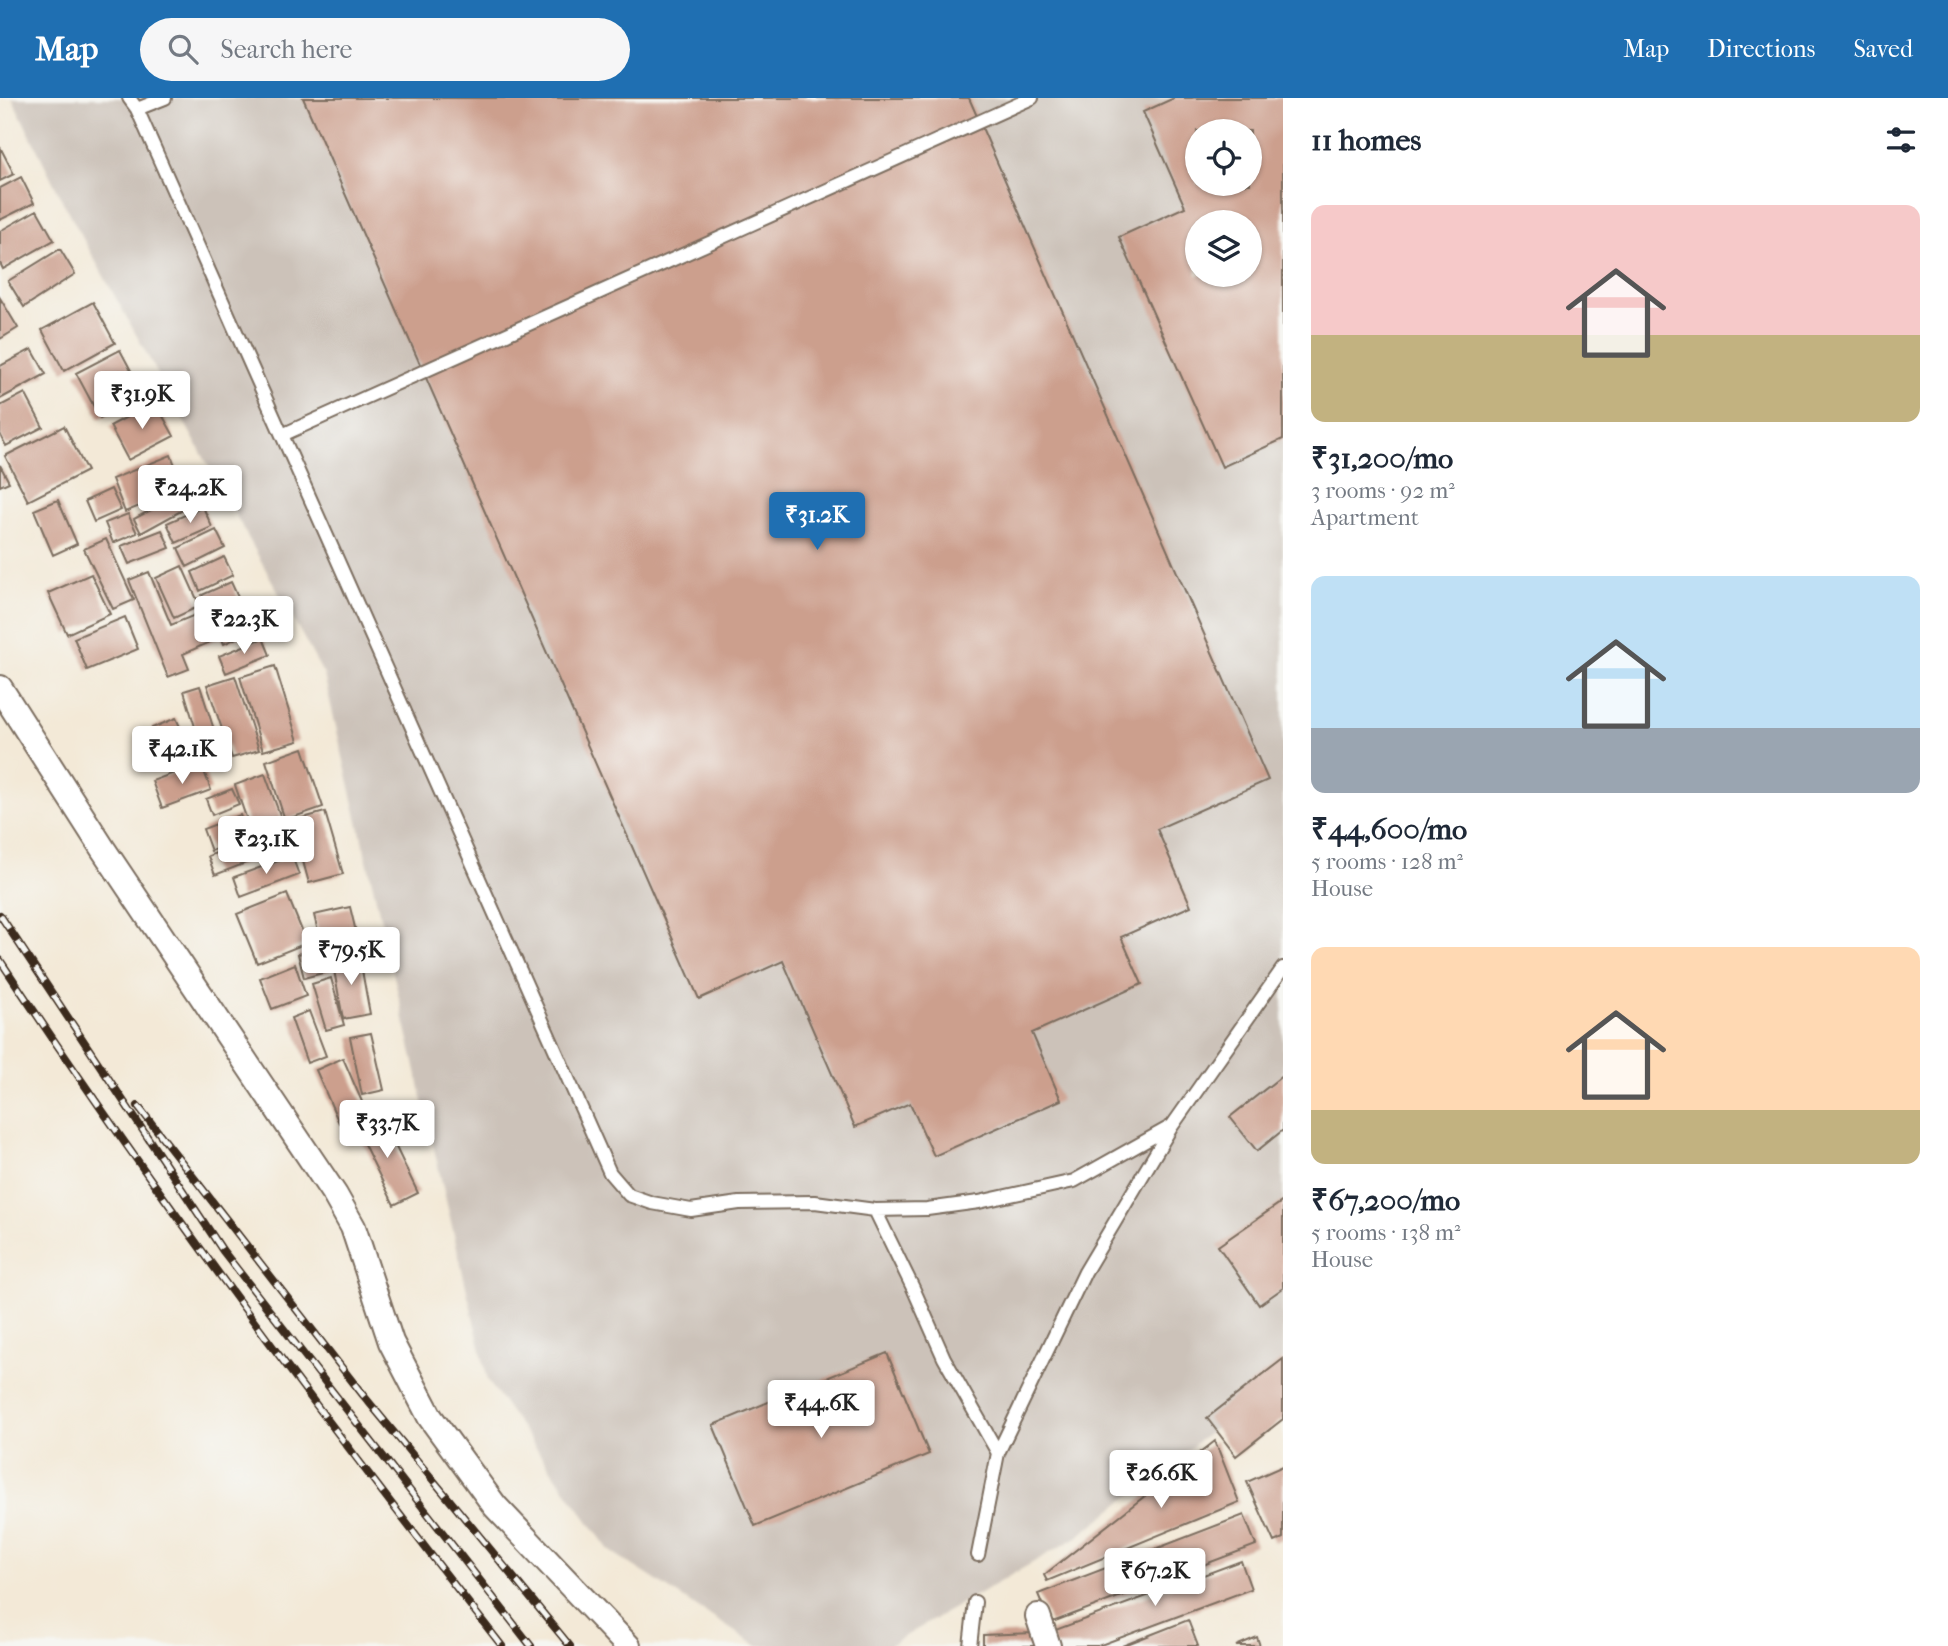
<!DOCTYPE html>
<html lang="en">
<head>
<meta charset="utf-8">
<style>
  :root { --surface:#fff; --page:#f6f6f7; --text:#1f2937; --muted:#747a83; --accent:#1f6fb2 }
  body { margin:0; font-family:"IM FELL French Canon",serif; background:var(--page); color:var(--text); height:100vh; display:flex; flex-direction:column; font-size:26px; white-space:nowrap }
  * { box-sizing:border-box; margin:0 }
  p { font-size:23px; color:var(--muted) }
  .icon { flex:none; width:38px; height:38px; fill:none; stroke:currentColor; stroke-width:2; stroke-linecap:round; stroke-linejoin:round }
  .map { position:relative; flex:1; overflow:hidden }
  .drawer { display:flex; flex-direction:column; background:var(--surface); width:665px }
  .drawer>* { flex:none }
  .fabs { position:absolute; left:1185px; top:21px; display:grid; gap:14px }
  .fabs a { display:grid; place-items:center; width:77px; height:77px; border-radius:50%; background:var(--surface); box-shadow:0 2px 5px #0004; font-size:35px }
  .price { position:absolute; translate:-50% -60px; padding:0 16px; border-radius:7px; background:#fff; color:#222; font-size:23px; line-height:46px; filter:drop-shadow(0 2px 4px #0008) }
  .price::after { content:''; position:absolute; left:50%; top:42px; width:21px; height:16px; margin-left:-10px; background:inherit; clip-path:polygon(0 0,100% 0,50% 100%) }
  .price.current { background:var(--accent); color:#fff }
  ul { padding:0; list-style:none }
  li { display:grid; align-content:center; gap:14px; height:371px; padding:0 28px }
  li span { display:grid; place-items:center; height:217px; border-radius:14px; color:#555 }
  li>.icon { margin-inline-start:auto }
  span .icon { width:126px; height:126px; fill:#fffc; stroke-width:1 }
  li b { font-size:30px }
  h2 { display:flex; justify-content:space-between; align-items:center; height:84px; padding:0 28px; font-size:30px }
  header { display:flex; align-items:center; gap:42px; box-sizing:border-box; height:98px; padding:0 35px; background:var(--accent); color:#fff }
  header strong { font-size:33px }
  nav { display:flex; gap:38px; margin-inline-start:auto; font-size:24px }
  .search { width:490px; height:63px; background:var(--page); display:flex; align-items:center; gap:18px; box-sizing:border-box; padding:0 24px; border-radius:38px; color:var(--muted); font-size:26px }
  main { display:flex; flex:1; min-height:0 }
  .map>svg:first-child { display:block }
  .industrial { fill:#ccc2b9; fill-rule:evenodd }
  .building { fill:#cc9f8d; fill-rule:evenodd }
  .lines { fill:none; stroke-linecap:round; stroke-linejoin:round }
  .lane-casing { stroke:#7b6d5f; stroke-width:16 }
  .street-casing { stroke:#7b6d5f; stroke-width:28 }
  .lane { stroke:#fff; stroke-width:12 }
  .street { stroke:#fff; stroke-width:24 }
  .rail-casing { stroke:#3b2a1e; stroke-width:8 }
  .rail { stroke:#f6f6f2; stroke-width:5; stroke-dasharray:16; stroke-linecap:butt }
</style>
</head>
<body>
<header>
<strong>Map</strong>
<div class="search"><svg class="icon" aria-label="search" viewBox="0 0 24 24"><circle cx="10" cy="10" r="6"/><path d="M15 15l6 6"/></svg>Search here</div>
<nav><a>Map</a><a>Directions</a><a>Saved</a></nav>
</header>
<main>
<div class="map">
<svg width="1283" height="1548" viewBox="0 0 1283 1548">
  <rect width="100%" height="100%" fill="#f6f6f2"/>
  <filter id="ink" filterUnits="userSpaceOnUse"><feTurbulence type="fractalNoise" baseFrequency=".0143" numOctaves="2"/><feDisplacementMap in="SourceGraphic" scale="14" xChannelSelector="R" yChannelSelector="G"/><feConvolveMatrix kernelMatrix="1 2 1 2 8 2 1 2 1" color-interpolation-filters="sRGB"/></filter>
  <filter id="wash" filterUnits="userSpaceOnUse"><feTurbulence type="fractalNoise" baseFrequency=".00686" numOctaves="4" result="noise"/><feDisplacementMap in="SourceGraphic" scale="28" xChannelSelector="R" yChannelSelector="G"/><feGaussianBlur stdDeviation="1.57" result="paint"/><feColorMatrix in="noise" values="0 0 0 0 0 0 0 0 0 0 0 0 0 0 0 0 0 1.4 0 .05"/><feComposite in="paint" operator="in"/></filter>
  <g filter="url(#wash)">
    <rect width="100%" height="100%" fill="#f3e9d7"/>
    <path class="industrial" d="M 12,0 L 1283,0 L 1283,1277 L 1077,1439 L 888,1548 L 757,1548 L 609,1452 L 488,1283 L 324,577 L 64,106 ZM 1197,33 L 1250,33 L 1250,86 L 1197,86 ZM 1197,124 L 1250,124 L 1250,177 L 1197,177 Z"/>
    <g id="blocks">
      <path class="building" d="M 303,0 L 969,0 L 1268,682 L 1157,731 L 1191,808 L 1121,839 L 1142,886 L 1032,935 L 1061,1002 L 934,1058 L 910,1005 L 855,1029 L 783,863 L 699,901 Z
        M 1174,0 L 1283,0 L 1283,341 L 1222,369 L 1119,139 L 1185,109 L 1143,14 ZM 1197,33 L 1250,33 L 1250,86 L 1197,86 ZM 1197,124 L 1250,124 L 1250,177 L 1197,177 Z
        M 0,49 L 14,76 L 0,83 Z
        M 21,79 L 34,105 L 0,122 L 0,90 Z
        M 37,112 L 54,142 L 3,171 L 0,165 L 0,133 Z
        M 60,151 L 75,176 L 24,209 L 8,183 Z
        M 0,200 L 18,230 L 0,241 Z
        M 93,204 L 115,245 L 64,273 L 42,232 Z
        M 32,251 L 46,276 L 0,301 L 0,268 Z
        M 120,252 L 144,297 L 100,320 L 76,275 Z
        M 25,295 L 43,329 L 6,348 L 0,336 L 0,308 Z
        M 155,304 L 174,338 L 128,362 L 110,328 Z
        M 64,328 L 87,373 L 28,403 L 5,358 Z
        M 171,357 L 184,390 L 125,414 L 112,381 Z
        M 0,367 L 9,384 L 0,388 Z
        M 192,390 L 199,403 L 141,435 L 134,421 Z
        M 111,391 L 121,412 L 94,424 L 85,403 Z
        M 58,402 L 77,446 L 53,457 L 34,412 Z
        M 203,409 L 212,429 L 176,445 L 167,425 Z
        M 128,416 L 137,435 L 113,445 L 105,425 Z
        M 162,432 L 170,450 L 129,466 L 121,448 Z
        M 216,432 L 225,450 L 187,469 L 178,450 Z
        M 106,441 L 134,502 L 113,511 L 84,451 Z
        M 224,459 L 233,477 L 200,493 L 192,474 Z
        M 182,468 L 200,508 L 174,520 L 156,480 Z
        M 149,474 L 171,527 L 207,512 L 219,540 L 183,556 L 189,571 L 168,579 L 129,482 Z
        M 91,476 L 110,516 L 67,536 L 48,495 Z
        M 231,484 L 253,532 L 224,546 L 202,497 Z
        M 125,519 L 138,551 L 87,572 L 74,540 Z
        M 263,540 L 270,557 L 226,575 L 219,558 Z
        M 275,568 L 298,643 L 263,653 L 240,579 Z
        M 235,578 L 259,652 L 232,660 L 207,587 Z
        M 200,588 L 224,663 L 207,668 L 184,593 Z
        M 176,620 L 194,660 L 170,670 L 152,630 Z
        M 303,650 L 323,709 L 285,722 L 266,663 Z
        M 201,665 L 211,692 L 162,710 L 152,683 Z
        M 265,676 L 281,720 L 250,731 L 235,687 Z
        M 232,691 L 239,706 L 212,717 L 206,701 Z
        M 325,714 L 343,776 L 309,785 L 292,723 Z
        M 240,717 L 248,739 L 211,753 L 203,731 Z
        M 274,733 L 282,751 L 215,777 L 208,758 Z
        M 292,758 L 299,777 L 241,799 L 234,779 Z
        M 287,796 L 307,845 L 257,865 L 237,816 Z
        M 350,809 L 356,834 L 320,842 L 314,817 Z
        M 324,849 L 330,873 L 304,880 L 298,856 Z
        M 359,856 L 370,916 L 343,921 L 332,861 Z
        M 295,866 L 306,898 L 272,911 L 260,880 Z
        M 331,880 L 344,927 L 326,932 L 312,886 Z
        M 309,913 L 326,958 L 307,965 L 291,920 Z
        M 371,935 L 384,992 L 362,997 L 350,939 Z
        M 343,960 L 366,1013 L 339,1025 L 316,972 Z
        M 1283,977 L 1283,1032 L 1257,1053 L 1230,1019 Z
        M 381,1018 L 418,1095 L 394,1107 L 356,1030 Z
        M 1283,1103 L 1283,1190 L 1259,1207 L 1218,1148 Z
        M 887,1255 L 929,1356 L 755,1428 L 713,1327 Z
        M 1283,1261 L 1283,1321 L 1236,1358 L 1207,1320 Z
        M 1215,1343 L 1239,1404 L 1047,1483 L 1044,1477 Z
        M 1283,1368 L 1283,1440 L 1274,1444 L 1247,1384 Z
        M 1244,1417 L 1256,1447 L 1050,1525 L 1038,1496 Z
        M 1241,1463 L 1251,1491 L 1098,1548 L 1055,1548 L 1050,1534 Z
        M 1188,1522 L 1198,1548 L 1122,1548 Z
        M 1034,1535 L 1035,1548 L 983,1548 L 983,1537 Z
        M 1257,1539 L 1260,1548 L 1236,1548 Z"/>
    </g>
  </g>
  <g filter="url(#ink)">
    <use href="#blocks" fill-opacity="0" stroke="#7b6d5f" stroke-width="2"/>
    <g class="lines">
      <defs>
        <path id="lane" d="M 129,0 L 137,11 L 610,1075 L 629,1097 L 652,1105 L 691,1112 L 739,1105 L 815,1104 L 875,1112 L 927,1111 L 979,1104 L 1074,1083 L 1172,1028
          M 137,11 L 165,0
          M 282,337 L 1032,0
          M 875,1112 L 913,1190 L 944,1260 L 998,1355
          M 978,1457 L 998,1355 L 1085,1174 L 1172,1028 L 1283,870
          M 970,1548 L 975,1504"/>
        <path id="street" d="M 0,590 L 103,751 L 335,1097 L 353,1129 L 391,1244 L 430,1319 L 495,1408 L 628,1548
          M 1038,1518 L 1048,1548"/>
      </defs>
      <use href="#lane" class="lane-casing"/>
      <use href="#street" class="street-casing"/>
      <use href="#lane" class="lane"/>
      <use href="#street" class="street"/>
      <defs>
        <path id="rail" d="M 0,817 L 223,1153 L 531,1548
          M 0,862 C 156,1098 327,1325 502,1548
          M 138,1008 L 363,1297 L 570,1548"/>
      </defs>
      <use href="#rail" class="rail-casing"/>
      <use href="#rail" class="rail"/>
    </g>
  </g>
</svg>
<div class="fabs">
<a><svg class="icon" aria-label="locate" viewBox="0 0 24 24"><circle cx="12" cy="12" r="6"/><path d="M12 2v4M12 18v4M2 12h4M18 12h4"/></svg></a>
<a><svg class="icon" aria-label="layers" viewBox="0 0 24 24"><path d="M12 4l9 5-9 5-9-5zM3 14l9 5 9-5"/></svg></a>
</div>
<b class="price" style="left:142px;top:333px">₹31.9K</b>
<b class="price" style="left:190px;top:427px">₹24.2K</b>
<b class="price current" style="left:817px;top:454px">₹31.2K</b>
<b class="price" style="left:244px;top:558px">₹22.3K</b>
<b class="price" style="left:182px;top:688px">₹42.1K</b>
<b class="price" style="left:266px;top:778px">₹23.1K</b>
<b class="price" style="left:351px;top:889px">₹79.5K</b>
<b class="price" style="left:387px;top:1062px">₹33.7K</b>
<b class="price" style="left:821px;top:1342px">₹44.6K</b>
<b class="price" style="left:1161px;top:1412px">₹26.6K</b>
<b class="price" style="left:1155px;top:1510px">₹67.2K</b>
</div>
<section class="drawer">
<h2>11 homes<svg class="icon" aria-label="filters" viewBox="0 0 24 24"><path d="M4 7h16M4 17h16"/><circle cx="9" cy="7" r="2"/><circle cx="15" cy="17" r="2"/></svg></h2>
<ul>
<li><span style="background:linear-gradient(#f6c9c9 60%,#c2b280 0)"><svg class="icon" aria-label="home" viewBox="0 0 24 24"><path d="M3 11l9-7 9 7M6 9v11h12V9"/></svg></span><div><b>₹31,200/mo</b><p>3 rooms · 92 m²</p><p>Apartment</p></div></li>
<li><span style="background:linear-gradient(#bfe0f5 70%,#9aa5b1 0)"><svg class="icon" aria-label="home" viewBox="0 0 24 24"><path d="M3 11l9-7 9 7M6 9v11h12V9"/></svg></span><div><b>₹44,600/mo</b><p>5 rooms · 128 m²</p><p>House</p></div></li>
<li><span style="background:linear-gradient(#ffd9b3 75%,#c2b280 0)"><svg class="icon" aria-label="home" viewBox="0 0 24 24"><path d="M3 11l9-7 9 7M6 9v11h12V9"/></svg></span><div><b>₹67,200/mo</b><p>5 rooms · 138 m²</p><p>House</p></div></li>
</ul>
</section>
</main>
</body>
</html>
